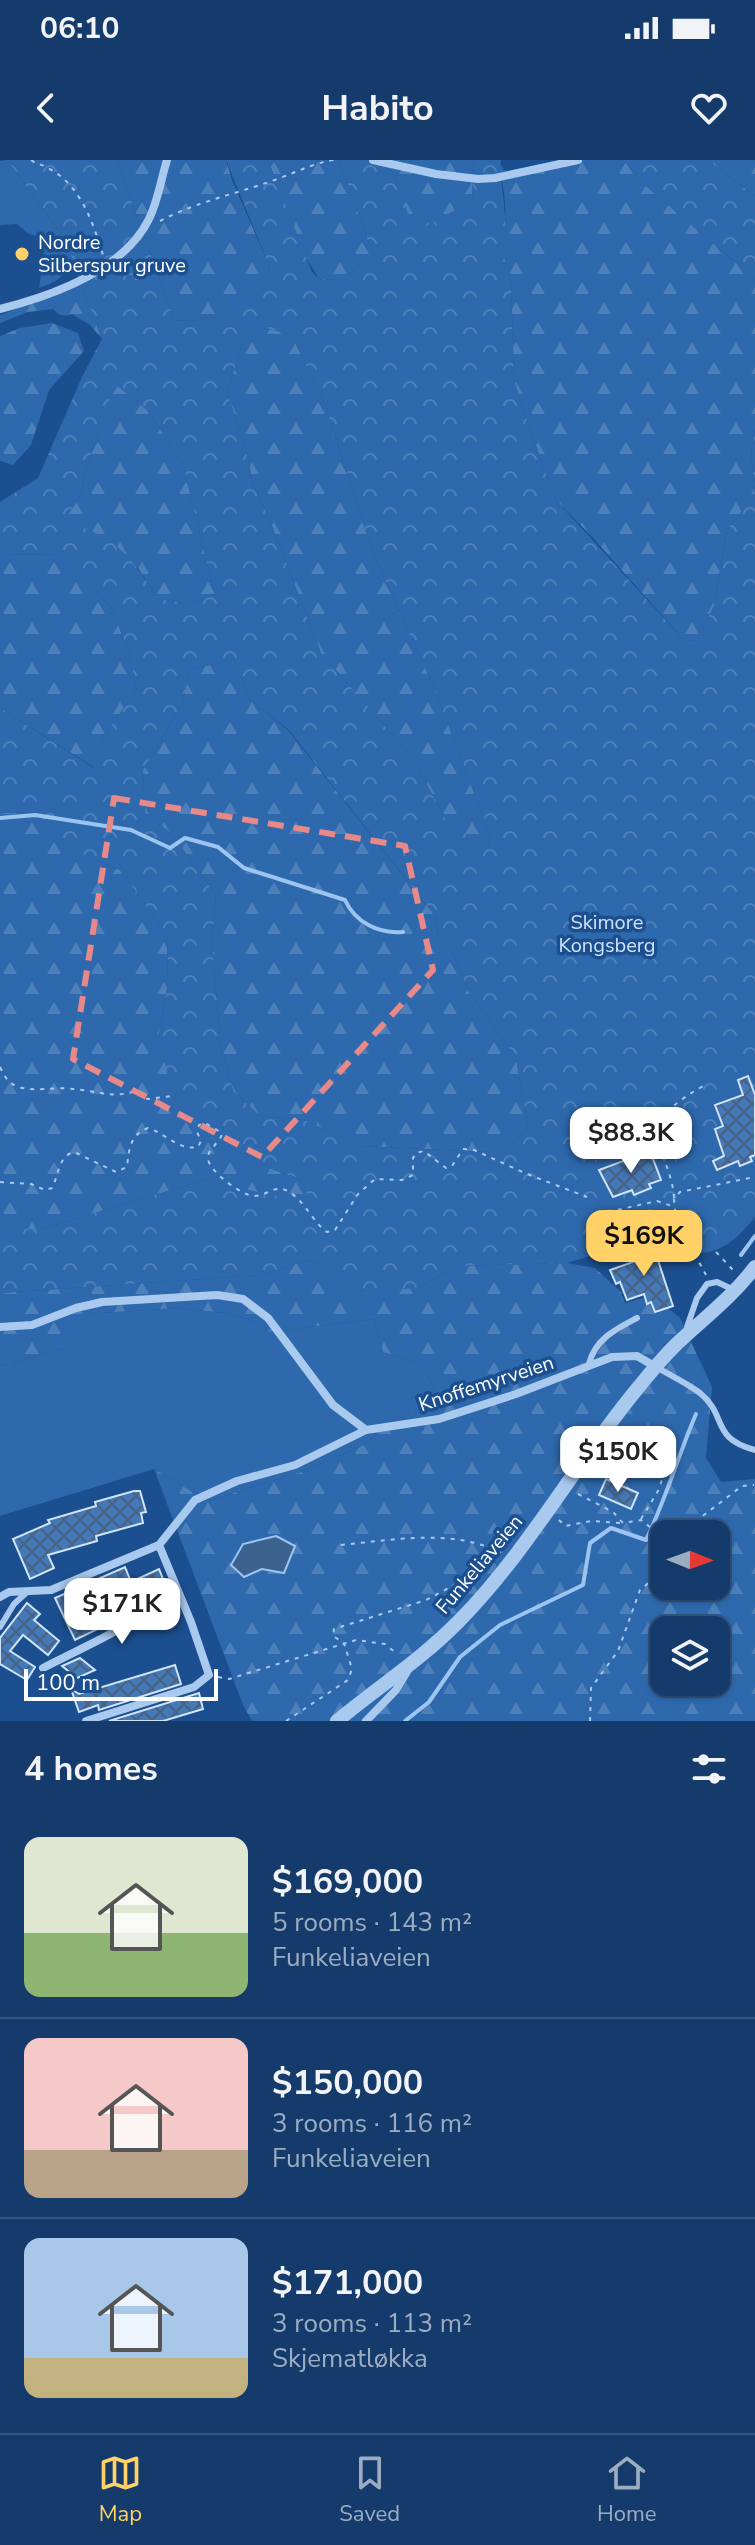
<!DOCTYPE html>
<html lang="en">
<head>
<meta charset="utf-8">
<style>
  :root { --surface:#143b6b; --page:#214673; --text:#f1f3f6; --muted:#9dadc1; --line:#33557e; --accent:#ffd166 }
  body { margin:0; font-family:"Nunito Sans",sans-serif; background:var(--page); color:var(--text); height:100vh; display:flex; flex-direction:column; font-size:30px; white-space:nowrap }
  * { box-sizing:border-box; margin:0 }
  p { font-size:26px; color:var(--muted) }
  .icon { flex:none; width:44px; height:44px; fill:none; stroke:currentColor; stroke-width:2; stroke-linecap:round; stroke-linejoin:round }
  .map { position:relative; height:1561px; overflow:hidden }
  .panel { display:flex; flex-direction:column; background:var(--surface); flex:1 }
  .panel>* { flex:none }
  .needle { width:52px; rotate:91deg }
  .tools { position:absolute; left:650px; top:1360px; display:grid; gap:16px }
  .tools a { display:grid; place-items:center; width:80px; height:80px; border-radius:16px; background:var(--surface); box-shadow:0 2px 6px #0004,0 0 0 2px var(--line); font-size:40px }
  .scale { position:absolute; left:24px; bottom:20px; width:194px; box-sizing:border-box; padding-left:8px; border:4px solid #fff; border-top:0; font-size:22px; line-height:28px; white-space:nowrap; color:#fff; -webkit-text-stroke:6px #1b4f8f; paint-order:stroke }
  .price { position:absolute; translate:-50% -68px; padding:0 18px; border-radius:16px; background:#fff; color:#222; font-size:26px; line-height:52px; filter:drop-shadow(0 2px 4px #0008) }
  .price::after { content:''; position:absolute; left:50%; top:48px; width:24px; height:18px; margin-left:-12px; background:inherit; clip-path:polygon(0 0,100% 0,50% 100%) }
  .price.on { background:var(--accent); color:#111 }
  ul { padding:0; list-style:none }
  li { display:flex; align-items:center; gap:24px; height:200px; padding:0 24px }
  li+li { border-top:2px solid var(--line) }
  li span { display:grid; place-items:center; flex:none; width:224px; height:160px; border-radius:16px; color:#555 }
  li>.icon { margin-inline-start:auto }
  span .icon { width:96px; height:96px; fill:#fffc; stroke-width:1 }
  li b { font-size:34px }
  h2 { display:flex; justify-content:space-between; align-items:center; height:96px; padding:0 24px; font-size:34px }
  .status { display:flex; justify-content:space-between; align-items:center; height:56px; padding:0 40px; background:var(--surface); direction:ltr }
  .status svg { height:22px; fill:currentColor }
  header { display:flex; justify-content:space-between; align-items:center; height:104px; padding:0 24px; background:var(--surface); font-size:36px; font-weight:700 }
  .tabs { display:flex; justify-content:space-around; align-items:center; height:112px; border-top:2px solid var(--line); background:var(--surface); font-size:22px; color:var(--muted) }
  .tabs a { display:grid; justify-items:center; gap:4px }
  .tabs .on { color:var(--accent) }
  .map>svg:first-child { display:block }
  .green { fill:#2e69ad }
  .forest { fill:url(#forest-firs); fill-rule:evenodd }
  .park { fill:url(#park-crowns); fill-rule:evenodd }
  .water { fill:#3c6290; stroke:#9cc4f0; stroke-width:2 }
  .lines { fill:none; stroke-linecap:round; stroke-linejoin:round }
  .stream { stroke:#9cc4f0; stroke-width:4 }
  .building { fill:url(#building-cross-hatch); stroke:#cfe3fa; stroke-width:2 }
  .path { stroke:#a9c9ee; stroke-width:2; stroke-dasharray:4 6; stroke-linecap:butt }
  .service { stroke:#a9c9ee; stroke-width:6 }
  .minor { stroke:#a9c9ee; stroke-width:8 }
  .tertiary { stroke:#a9c9ee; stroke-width:14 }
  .marked { fill:none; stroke:#e88989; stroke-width:6; stroke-dasharray:16 10; stroke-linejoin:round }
  .poi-dot { fill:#ffd166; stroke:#1b4f8f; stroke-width:3 }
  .labels { text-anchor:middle; stroke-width:7; stroke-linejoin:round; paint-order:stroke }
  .poi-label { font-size:20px; fill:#fff; stroke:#1b4f8f; text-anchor:start }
  .park-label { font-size:20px; fill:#cfe3fa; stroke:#1b4f8f }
  .street-label { font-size:20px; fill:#fff; stroke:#1b4f8f }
</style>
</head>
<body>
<div class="status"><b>06:10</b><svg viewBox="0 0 49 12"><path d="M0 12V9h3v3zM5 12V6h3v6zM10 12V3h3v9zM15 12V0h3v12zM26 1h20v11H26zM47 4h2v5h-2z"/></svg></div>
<header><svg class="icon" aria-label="back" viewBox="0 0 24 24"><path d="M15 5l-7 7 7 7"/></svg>Habito<svg class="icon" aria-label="heart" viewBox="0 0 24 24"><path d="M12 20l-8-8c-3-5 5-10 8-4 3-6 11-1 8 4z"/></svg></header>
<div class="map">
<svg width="755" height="1561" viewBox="0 0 755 1561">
  <defs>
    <pattern id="forest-firs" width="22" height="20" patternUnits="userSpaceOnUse" patternTransform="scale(2)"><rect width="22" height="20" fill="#2e69ad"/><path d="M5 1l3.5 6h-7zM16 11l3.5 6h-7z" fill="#4d80b9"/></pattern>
    <pattern id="park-crowns" width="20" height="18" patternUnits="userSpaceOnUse" patternTransform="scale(2)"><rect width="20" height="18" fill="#2e69ad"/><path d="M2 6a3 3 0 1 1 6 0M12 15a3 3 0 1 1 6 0" fill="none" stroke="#4d80b9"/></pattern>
    <pattern id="building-cross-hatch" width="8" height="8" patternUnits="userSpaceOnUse" patternTransform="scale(2)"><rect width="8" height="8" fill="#4478b7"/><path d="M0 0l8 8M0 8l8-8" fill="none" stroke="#486282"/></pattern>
  </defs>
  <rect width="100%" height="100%" fill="#1b4f8f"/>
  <path class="green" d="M 7,0 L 68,83 L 73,103 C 63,117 55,123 39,128 L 45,86 L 42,78 L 27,73 L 17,64 L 0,65 L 0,1 Z
    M 177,1148 L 225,1153 L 248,1159 L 268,1172 L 374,1159 L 383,1192 L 425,1207 L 435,1233 L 421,1250 L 390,1262 L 364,1285 L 301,1312 L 208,1341 L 154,1309 L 0,1356 L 0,1206 L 66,1188 L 85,1154 Z"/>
  <path class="forest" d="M 117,0 L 226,0 L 232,20 L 270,108 L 266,127 C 233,150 215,164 174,160 Z
    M 268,0 L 339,0 L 373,95 L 342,120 L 319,119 L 304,94 Z
    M 388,0 L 474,0 L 472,41 L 414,73 Z
    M 560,0 L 623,0 L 646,26 L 755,119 L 755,269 L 751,290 L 755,335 L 727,370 L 714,446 L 696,480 L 685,481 L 593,378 L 554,338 L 514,221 L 511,118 C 501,99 503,83 505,62 C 507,44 502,23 500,4 L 504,10 L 509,11 Z
    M 707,0 L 755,0 L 755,36 Z
    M 81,124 L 102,179 L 90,165 L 72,154 C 64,157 59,156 53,149 L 28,152 L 0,163 L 0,155 Z
    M 52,163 L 78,173 L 84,191 L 49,230 L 31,285 L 13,305 L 0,301 L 0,176 L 20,168 Z
    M 266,168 L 289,174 L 293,178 L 326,247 L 372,391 L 436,532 L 490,675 L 488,689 L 446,660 L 412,597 L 321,493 L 267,353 L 253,324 L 244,280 L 227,234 L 242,183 Z
    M 115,223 L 148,251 L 183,304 L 215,435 L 189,444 L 159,439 L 138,408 L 59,359 L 72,349 L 81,334 L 86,309 Z
    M 62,394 L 111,447 L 127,487 L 137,530 L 104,575 L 95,608 L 0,548 L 0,395 Z
    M 234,499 L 248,538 L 288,570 L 436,757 L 438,777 L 455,797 L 469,832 L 516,898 L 528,966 L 515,982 L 489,992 L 360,986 L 304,960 L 260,956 L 233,931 L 221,887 L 212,783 L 216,735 L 171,673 L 145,653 L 143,610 L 182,545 L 190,510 Z
    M 39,652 L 61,685 L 120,710 L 167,774 L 168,823 L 159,875 L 206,975 L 274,1010 L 301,1019 L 313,1045 L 204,1020 L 42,1069 L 0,1069 L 0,653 Z
    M 308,1100 L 329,1109 L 420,1127 L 457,1106 L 567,1103 L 595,1108 L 621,1132 L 625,1143 L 644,1138 L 646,1145 L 658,1140 L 680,1158 L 712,1227 L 706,1298 L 721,1322 L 755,1319 L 755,1561 L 252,1561 L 243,1545 L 154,1309 L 208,1341 L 301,1312 L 364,1285 L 390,1262 L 421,1250 L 435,1233 L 425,1207 L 383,1192 L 374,1159 L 268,1172 L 248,1159 L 225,1153 L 177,1148 L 86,1154 L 66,1188 L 0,1206 L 0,1133 L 260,1115 ZM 664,1374 L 716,1374 L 716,1426 L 664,1426 ZM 664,1470 L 716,1470 L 716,1522 L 664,1522 Z"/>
  <path class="park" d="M 7,0 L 117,0 L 174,160 C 215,164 233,150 265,127 L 270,108 L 226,0 L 268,0 L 312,112 L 319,119 L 342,120 L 373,95 L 339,0 L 388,0 L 415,72 L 472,41 L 474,0 L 501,0 C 500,19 504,38 505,57 C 506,81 499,95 511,118 L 514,221 L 554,338 L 685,481 L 696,480 L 714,446 L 727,370 L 755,335 L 751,290 L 755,269 L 755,1057 C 725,1094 714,1092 669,1098 L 655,1076 L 567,1103 L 457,1106 L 420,1127 L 348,1136 L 329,1109 L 308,1100 L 260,1115 L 0,1133 L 0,1069 L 42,1069 L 204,1020 L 312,1044 L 301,1019 L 274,1010 L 206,975 L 172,936 L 159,875 L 168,823 L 167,774 L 120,710 L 60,685 L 39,652 L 0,653 L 0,548 L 94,608 L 104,575 L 137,530 L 127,487 L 111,447 L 62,394 L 0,395 L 0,342 L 38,318 L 82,217 L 102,179 L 73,103 L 68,83 ZM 266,168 L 289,174 L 293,178 L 326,247 L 372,391 L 436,532 L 490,675 L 488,688 L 446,660 L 412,597 L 321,493 L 267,353 L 253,324 L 244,280 L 227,234 L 242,183 ZM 115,224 L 148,251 L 183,304 L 215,435 L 189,444 L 159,439 C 126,391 117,377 60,360 L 72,349 L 81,334 L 86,309 ZM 234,499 L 248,538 L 289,570 L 436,757 L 438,777 L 455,797 L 469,832 L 516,898 L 528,966 L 515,982 L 488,992 L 360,986 L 304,960 L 260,956 L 233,931 L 221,887 L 212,783 L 216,735 L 171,673 L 145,653 L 143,610 L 182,545 L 190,510 Z
    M 623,0 L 707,0 L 755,36 L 755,119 L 646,26 Z"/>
  <path class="water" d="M 276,1376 L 295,1386 L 284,1413 L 262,1409 L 244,1417 L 231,1405 L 243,1384 Z"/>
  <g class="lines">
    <path class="stream" d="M 0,658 L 35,655 L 131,670 L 170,688 L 185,678 L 218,687 L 244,708 L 345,740 C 355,762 378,774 403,772
      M 741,1095 L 755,1076
      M 405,1561 L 429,1542 L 460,1497 L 500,1465 L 583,1425 L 590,1383 L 611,1368 L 646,1380 C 666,1339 678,1296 696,1254"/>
  </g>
  <path class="building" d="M 748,916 L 755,935 L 755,995 L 750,997 L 752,1001 L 740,1006 L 738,1001 L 717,1010 L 713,1001 L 724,996 L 715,969 L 723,966 L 715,945 L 743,935 L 738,920 Z
    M 650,991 L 661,1020 L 649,1024 L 651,1028 L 634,1035 L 632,1030 L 613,1037 L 599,1010 Z
    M 652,1082 L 673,1146 L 655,1152 L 651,1142 L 647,1144 L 644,1134 L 627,1140 L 620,1122 L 616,1124 L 610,1110 L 633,1102 L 629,1090 Z
    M 606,1319 L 638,1333 L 631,1349 L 599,1335 Z
    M 134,1331 L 140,1331 L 146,1352 L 141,1353 L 143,1363 L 96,1376 L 97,1381 L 48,1395 L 54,1408 L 30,1419 L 13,1379 L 50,1363 L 48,1360 L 96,1346 L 95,1342 Z
    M 125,1407 L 131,1422 L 159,1409 L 165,1424 L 138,1437 L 143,1447 L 139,1449 L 75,1480 L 55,1438 Z
    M 27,1443 L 40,1454 L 34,1460 L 59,1481 L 48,1495 L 23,1475 L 10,1491 L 35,1507 L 27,1520 L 0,1504 L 0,1478 Z
    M 80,1498 L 95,1510 L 77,1518 L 62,1506 Z
    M 175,1505 L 181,1524 L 99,1550 L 98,1545 L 79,1552 L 71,1529 L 79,1534 Z
    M 199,1533 L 203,1549 L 163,1561 L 109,1561 Z"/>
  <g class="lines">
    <path class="path" d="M 31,0 C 37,5 42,4 48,8 C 81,25 93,63 103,95
      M 160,61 C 198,41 240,33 280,18 C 299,11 314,3 334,0
      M 0,907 C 4,915 7,922 16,926 C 34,933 55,926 73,929 C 98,931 111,939 136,931 L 143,933 L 147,939 L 172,936
      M 0,1022 L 31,1024 L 45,1030 L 52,1028 C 59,1015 58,996 74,992 L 116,1012 L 127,1007 C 129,989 130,975 148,968 C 165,973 179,991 198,987 L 201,981 L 197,972 L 199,965 L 205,963 L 222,973 C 221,983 207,988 208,999 C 209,1011 242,1036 254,1036 C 267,1036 276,1023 289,1032 C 304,1040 315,1065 327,1072 L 335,1070 L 358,1034 L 375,1019 L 402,1020 L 413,1015 L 413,998 L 416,993 L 424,991 L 446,1008 L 452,1006 L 463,989 L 474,990 L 527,1014 L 587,1037
      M 674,1038 C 673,1018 664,1002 659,983 C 651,955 687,935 707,924
      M 608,1052 L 657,1041 L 672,1046
      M 716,1092 L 733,1110
      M 706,1115 L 676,1059 L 674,1039 L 680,1032 L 755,1017
      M 578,1334 L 613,1352 L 623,1363 L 641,1360 L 664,1378
      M 641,1359 L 658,1331 L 663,1317
      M 559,1360 L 565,1366 L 591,1361 L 621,1363
      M 679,1374 L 742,1326 L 754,1325
      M 341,1385 C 392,1380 454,1368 501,1393
      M 218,1517 L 229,1519 L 356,1480 L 385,1484 L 397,1494
      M 286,1561 L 348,1520 L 352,1509 L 344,1483 L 333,1476 L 334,1469 L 426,1440 L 464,1420 L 496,1391
      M 590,1561 L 591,1528 L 618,1491 L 640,1430 L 664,1410"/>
    <path class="service" d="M 687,1167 L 697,1138 L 707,1124 L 717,1122 L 734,1130
      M 589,1204 C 595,1179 616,1169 637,1158
      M 656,1207 C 670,1215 687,1223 700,1233 C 728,1256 710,1278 755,1290
      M 0,1467 L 14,1444 L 27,1432"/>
    <path class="minor" d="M 373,0 L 436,14 L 478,19 L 495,18 L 578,0
      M 0,149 C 51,136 124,110 149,59 C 158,41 161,19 167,0
      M 0,1167 L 32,1165 L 76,1148 L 102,1142 L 217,1135 L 243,1139 L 268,1158 L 333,1245 L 366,1270
      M 159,1385 L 195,1340 L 237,1321 L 295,1305 L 366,1270 L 439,1259 L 516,1234 L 612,1197 L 637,1196 L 656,1207
      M 0,1437 L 9,1432 L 51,1430 L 159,1385
      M 43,1508 C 90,1484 137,1464 177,1430
      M 86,1561 L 194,1527 L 209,1515 L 191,1462 L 159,1385
      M 366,1561 L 396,1530 L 408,1510"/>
    <path class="tertiary" d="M 337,1561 C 378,1527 422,1499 459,1461 C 528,1391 575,1304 637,1229 C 651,1212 665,1194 682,1179 C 707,1156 734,1135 755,1107"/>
  </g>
  <path class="marked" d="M 114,638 L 405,686 L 433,810 L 262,997 L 73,899 Z"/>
  <circle class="poi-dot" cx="22" cy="94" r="8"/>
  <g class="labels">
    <g class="poi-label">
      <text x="38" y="89">Nordre<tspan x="38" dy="23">Silberspur gruve</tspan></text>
    </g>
    <g class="park-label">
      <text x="607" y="769">Skimore<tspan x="607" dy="23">Kongsberg</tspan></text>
    </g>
    <g class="street-label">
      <text transform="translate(486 1223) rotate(-18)" y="7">Knoffemyrveien</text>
      <text transform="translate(479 1404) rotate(-50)" y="7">Funkeliaveien</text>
    </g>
  </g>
</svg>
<div class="tools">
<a><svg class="needle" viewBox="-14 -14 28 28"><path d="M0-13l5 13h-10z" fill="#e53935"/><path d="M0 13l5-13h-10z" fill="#9dadc1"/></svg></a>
<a><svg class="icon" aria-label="layers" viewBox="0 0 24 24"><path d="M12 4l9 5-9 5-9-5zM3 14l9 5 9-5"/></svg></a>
</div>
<div class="scale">100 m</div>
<b class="price" style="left:631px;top:1015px">$88.3K</b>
<b class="price on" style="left:644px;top:1118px">$169K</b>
<b class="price" style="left:618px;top:1334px">$150K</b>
<b class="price" style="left:122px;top:1486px">$171K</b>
</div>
<section class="panel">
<h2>4 homes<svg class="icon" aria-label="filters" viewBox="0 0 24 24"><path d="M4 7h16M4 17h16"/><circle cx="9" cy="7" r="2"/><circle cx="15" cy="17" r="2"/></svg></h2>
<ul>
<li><span style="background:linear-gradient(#dfe7d0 60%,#8fb573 0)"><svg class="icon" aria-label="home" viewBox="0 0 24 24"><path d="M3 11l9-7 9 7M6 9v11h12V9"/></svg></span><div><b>$169,000</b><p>5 rooms · 143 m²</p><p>Funkeliaveien</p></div></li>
<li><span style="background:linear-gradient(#f6c9c9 70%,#b9a48a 0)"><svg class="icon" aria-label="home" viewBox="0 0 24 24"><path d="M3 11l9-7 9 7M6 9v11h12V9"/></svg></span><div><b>$150,000</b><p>3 rooms · 116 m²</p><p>Funkeliaveien</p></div></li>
<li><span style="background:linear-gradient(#a9c7e8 75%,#c2b280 0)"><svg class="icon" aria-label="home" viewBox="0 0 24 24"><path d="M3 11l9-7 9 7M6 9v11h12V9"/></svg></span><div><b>$171,000</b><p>3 rooms · 113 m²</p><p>Skjematløkka</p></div></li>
</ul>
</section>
<nav class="tabs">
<a class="on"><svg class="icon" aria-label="map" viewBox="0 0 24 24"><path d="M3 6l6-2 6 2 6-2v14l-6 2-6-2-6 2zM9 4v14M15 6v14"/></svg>Map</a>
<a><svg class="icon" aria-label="saved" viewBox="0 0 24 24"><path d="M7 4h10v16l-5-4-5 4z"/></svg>Saved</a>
<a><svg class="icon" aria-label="home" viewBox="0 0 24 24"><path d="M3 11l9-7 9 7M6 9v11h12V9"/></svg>Home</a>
</nav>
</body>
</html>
